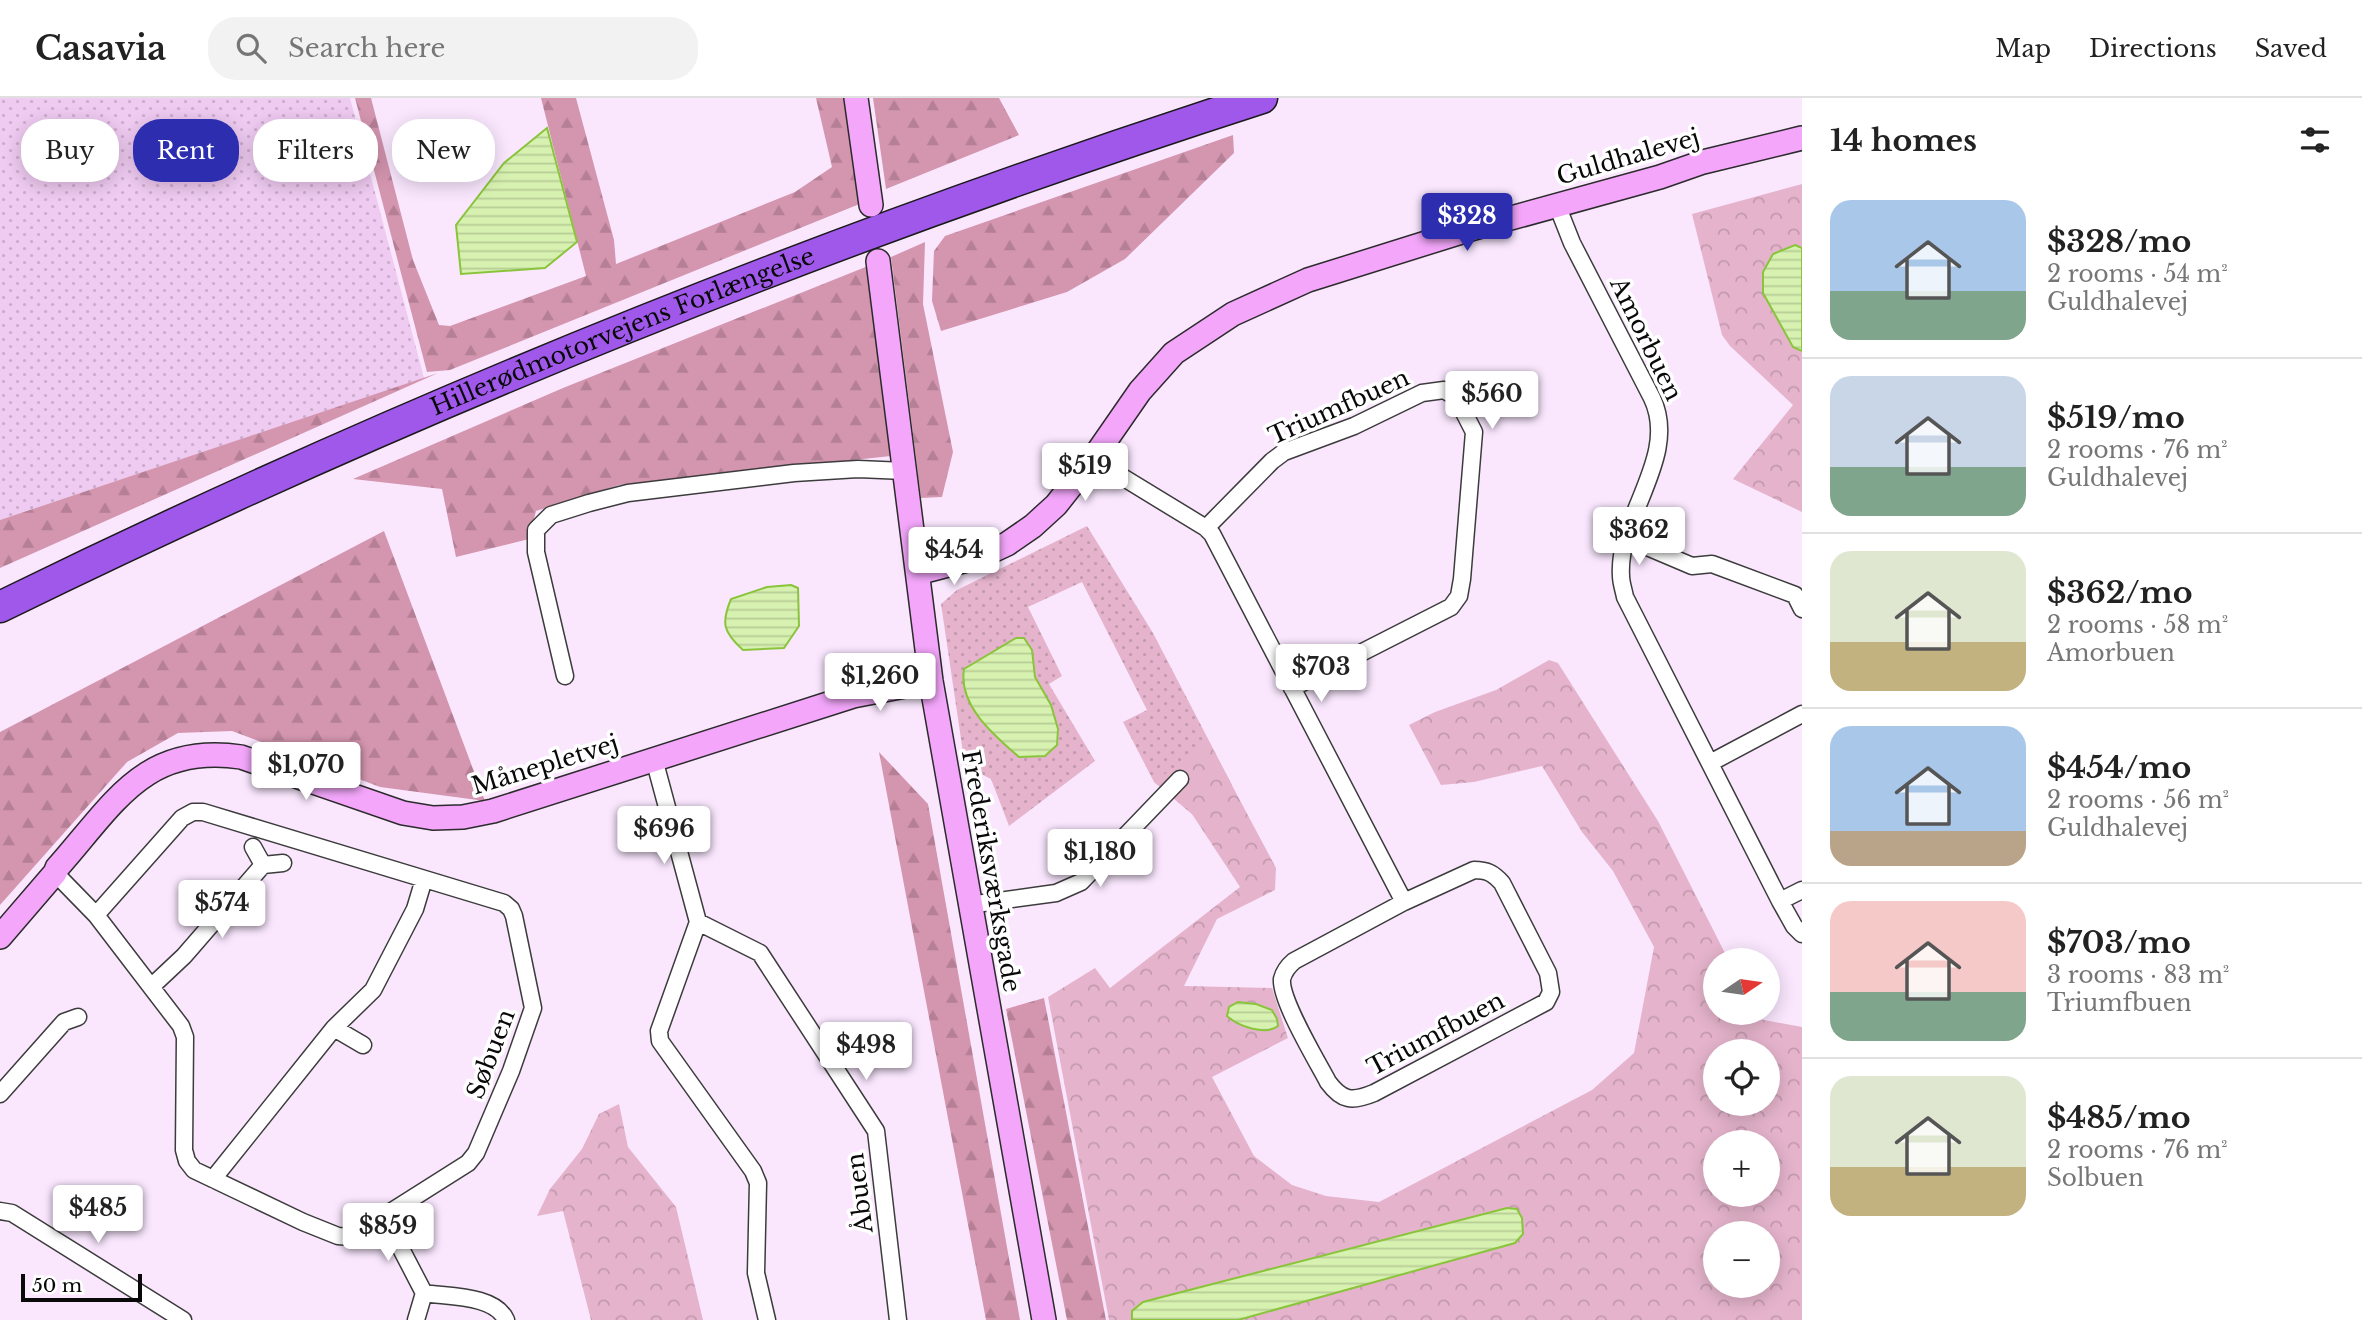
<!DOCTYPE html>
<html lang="en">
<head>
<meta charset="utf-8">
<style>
  :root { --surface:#fff; --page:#f2f2f2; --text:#222; --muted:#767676; --line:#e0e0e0; --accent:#2c2eaf }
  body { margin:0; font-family:"Libre Baskerville",serif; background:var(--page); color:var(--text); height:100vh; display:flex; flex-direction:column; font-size:26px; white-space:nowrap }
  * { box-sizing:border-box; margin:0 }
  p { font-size:23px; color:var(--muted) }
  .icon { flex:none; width:38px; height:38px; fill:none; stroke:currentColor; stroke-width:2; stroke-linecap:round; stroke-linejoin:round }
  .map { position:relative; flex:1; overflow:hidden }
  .side { display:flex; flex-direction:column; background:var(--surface); width:560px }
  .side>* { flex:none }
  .top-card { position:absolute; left:21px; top:21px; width:665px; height:63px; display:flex; gap:14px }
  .needle { width:46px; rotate:77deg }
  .tools { position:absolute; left:1703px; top:850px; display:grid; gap:14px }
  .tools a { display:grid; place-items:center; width:77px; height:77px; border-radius:50%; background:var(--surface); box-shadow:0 4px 18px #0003; font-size:35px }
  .scale { position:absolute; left:21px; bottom:18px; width:121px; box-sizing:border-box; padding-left:7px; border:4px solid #090909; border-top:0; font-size:19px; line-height:24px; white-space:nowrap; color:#090909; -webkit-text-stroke:5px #fff; paint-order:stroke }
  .price { position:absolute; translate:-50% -60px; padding:0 16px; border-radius:7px; background:#fff; color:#222; font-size:23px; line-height:46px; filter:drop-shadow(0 2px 4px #0008) }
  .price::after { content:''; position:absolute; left:50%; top:42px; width:21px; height:16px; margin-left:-10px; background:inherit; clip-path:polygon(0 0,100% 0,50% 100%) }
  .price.active { background:var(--accent); color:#fff }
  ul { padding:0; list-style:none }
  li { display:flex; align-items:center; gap:21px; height:175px; padding:0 28px }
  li+li { border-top:2px solid var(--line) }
  li span { display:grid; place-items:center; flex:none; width:196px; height:140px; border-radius:21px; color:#555 }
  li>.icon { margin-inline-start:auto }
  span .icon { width:84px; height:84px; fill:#fffc; stroke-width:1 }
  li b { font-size:30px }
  h2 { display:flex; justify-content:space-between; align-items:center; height:84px; padding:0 28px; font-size:30px }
  .chip { padding:0 24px; border-radius:28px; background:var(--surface); box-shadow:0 4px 18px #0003; font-size:24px; line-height:63px }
  .chip.active { background:var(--accent); color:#fff }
  header { display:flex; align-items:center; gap:42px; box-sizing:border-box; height:98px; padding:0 35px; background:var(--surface); border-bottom:2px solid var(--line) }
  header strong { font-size:33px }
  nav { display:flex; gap:38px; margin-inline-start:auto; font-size:24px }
  .search { width:490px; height:63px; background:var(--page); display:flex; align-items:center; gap:18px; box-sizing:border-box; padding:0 24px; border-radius:28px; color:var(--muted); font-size:26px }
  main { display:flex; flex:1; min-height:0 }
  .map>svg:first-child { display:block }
  .farmland { fill:url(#farmland-dots) }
  .grass { fill:url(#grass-dots) }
  .forest { fill:url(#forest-firs) }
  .park { fill:url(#park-crowns); fill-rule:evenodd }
  .water { fill:url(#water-rules); stroke:#89c43b; stroke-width:2 }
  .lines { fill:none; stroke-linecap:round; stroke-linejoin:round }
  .street-casing { stroke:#3c3c3c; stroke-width:19 }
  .secondary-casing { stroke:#2b2b2b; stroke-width:26 }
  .highway-casing { stroke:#1a1a1a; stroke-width:33 }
  .street { stroke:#fff; stroke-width:16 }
  .secondary { stroke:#f3a6fa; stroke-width:23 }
  .highway { stroke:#a058eb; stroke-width:30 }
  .labels { text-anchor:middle; stroke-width:7; stroke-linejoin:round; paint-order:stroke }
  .street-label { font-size:24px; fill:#090909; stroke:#fff }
</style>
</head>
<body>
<header>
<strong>Casavia</strong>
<div class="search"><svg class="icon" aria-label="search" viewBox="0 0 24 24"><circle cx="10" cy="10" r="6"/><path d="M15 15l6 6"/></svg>Search here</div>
<nav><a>Map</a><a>Directions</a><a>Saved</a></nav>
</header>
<main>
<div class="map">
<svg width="1802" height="1222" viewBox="0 0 1802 1222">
  <defs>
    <pattern id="farmland-dots" width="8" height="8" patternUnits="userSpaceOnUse" patternTransform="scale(1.75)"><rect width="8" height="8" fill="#efcaf1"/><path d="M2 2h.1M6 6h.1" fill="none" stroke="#ccaccd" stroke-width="1.8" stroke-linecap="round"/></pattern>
    <pattern id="grass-dots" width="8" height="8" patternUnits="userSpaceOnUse" patternTransform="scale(1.75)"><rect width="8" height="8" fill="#e5b4cc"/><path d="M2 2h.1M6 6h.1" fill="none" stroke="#c399ae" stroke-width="1.8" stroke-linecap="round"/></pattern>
    <pattern id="forest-firs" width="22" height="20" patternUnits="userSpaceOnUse" patternTransform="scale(1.75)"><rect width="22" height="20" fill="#d495af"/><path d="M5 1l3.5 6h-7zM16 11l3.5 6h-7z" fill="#b57f95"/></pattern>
    <pattern id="park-crowns" width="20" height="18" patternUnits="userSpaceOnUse" patternTransform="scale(1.75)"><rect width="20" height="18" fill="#e5b4cc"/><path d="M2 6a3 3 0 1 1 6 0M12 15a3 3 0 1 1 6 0" fill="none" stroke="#c399ae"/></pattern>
    <pattern id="water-rules" width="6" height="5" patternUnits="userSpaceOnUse" patternTransform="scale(1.75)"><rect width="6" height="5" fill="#d7f1b0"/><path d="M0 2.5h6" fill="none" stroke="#b7cd96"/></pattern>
  </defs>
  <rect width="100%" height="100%" fill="#fae7fe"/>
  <path class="farmland" d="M 0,0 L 350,0 L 424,280 L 0,422 Z"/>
  <path class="grass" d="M 1087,428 L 1153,535 L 1232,687 L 1193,717 L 1154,684 L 1123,624 L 1147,612 L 1082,484 L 1028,509 L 1062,578 L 1049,586 L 1095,663 L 1009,728 L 991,681 L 965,668 L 941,506 L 957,492 Z"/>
  <path class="forest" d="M 355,0 L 371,0 L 413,162 L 439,227 L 450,228 L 586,178 L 541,0 L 576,0 L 614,142 L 616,166 L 795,94 L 832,69 L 816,0 L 847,0 L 862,105 L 450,272 L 427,274 Z
    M 873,0 L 999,0 L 1019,37 L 886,91 Z
    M 1233,37 L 1234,55 L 1125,161 L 1067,194 L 941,233 L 932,203 L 934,153 L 945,138 Z
    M 925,144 L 923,206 L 953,354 L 942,399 L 921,400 L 891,159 Z
    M 873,166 L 891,358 L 619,387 L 536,413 L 529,441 L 456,459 L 442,391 L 353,381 L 563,290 Z
    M 438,275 L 0,470 L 0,422 Z
    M 384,433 L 485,703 L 380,689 L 232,633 L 178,635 L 127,664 L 0,807 L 0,634 Z
    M 879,654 L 928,706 L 1020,1222 L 986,1222 Z
    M 1044,900 L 1106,1222 L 1067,1222 L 1006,911 Z"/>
  <path class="park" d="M 1802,86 L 1802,414 L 1733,381 L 1793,307 L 1730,248 L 1722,237 L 1692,116 Z
    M 1549,562 L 1558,565 L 1658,723 L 1729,863 L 1715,863 L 1715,915 L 1755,915 L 1759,921 L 1802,929 L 1802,1222 L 1109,1222 L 1048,899 L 1095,870 L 1110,890 L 1240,789 L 1190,713 L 1154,684 L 1209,644 L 1276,770 L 1275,792 L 1217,821 L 1184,888 L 1272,890 L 1288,940 L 1212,979 L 1254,1058 L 1292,1087 L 1326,1098 L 1379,1104 L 1592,992 L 1634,955 L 1654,849 L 1613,773 L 1582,734 L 1542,668 L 1474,684 L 1441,687 L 1409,627 L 1435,614 L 1496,592 ZM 1715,954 L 1768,954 L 1768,1006 L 1715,1006 ZM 1715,1045 L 1768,1045 L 1768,1097 L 1715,1097 ZM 1715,1136 L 1768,1136 L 1768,1188 L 1715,1188 Z
    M 619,1006 L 628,1049 L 676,1109 L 703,1222 L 591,1222 L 563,1113 L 537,1118 L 550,1091 L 582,1051 L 599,1016 Z"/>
  <path class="water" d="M 547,30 L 577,144 L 545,170 L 461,176 L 456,127 L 504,65 Z
    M 1795,147 L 1802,150 L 1802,253 L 1793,249 L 1763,195 L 1763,174 L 1773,156 Z
    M 791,487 L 798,490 L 799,528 L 784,550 L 743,552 C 723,534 721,525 731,501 L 767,489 Z
    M 1016,540 L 1024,540 L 1032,552 L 1035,579 L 1051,607 L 1058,631 L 1057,647 L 1045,658 L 1019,659 C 995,638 958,608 964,571 Z
    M 1238,904 L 1256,906 L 1272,912 L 1277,921 L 1278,928 C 1265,938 1238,928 1227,918 L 1229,909 Z
    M 1507,1110 L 1517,1111 L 1522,1120 L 1523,1136 L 1515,1145 L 1238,1222 L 1132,1222 L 1132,1213 L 1143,1204 Z"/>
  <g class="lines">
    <defs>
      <path id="street" d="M 1557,107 L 1572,145 L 1652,300 C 1680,359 1617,418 1621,478 C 1621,485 1624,493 1625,499 L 1780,803 L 1794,828 L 1802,836
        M 1097,355 L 1111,372 L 1206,430 L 1212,436 L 1404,804
        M 1206,430 L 1272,363 L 1284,354 L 1354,328 L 1422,295 L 1444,292 L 1456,299 L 1474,334 L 1462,481 L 1459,498 L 1451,509 L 1292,590
        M 1626,440 L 1692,468 L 1712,466 L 1795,497 L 1802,511
        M 565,578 L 536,454 L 536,432 L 551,417 L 589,405 L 628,395 L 794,375 L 858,371 L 905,373
        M 654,661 L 698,824 L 659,933 L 660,943 L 753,1073 L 758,1085 L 756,1175 L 767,1222
        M 1710,665 L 1802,616
        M 253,749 L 263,767 L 283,765
        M 1474,772 C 1487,772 1493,775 1502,785 L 1548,875 L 1551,894 L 1546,904 L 1374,995 C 1352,1004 1342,1003 1328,984 C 1317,963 1280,902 1282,881 C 1284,873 1288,868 1294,863 L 1404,804 Z
        M 55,775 L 96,817 L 181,928 L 185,939 L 184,1052 L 187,1063 L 194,1072 L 303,1124 L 338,1138 L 351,1139 L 468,1065 L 476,1055 L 511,973 L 533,910 L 514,818 L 511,811 L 504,805 L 203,714 L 193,714 L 182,720 L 96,817
        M 1780,803 L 1802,792
        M 969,807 L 1056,795 L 1081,784 L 1180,681
        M 698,824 L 760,855 L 876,1033 L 898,1222
        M 151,889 L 184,858 L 263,767
        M 334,930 L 363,947
        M 0,996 L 64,924 L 78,919
        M 213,1081 L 334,930 L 373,892 L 415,811 L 424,781
        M 0,1113 L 12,1115 L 183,1222
        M 384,1118 L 424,1195 L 416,1222
        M 424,1195 C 449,1199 495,1197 506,1222"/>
      <path id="secondary" d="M 856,0 L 871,107
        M 878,163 L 931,583 L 1044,1222
        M 918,475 L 979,459 L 1007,446 L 1033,428 L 1056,407 L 1097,355 L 1140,293 L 1174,255 L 1233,216 L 1308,182 L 1471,131 L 1660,79 L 1703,64 L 1802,40
        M 0,839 L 55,775 L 57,770 C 114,706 144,645 241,659 L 403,715 L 433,720 L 463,719 L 493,713 L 853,598 L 931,583"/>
      <g id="highway">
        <path id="s1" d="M 0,509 C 408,309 830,139 1262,0"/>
      </g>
    </defs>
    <use href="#street" class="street-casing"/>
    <use href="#secondary" class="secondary-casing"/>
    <use href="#highway" class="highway-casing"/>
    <use href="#street" class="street"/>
    <use href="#secondary" class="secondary"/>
    <use href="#highway" class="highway"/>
  </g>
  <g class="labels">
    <g class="street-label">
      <text transform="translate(1628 59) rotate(-16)" y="8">Guldhalevej</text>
      <text dy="8" stroke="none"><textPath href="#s1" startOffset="681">Hillerødmotorvejens Forlængelse</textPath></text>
      <text transform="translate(1646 241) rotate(64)" y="8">Amorbuen</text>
      <text transform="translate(1339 309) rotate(-24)" y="8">Triumfbuen</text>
      <text transform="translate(545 667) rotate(-17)" y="8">Månepletvej</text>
      <text transform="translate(991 773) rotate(80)" y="8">Frederiksværksgade</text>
      <text transform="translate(1436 936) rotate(-28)" y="8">Triumfbuen</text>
      <text transform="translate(491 956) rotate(-69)" y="8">Søbuen</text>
      <text transform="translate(860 1095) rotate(-97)" y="8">Åbuen</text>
    </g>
  </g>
</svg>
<div class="tools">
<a><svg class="needle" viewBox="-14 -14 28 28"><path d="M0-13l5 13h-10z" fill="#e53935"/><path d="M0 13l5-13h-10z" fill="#767676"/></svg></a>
<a><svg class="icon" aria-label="locate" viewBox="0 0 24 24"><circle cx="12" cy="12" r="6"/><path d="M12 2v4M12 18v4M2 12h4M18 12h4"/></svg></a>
<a>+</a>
<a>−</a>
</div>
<div class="scale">50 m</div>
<b class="price active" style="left:1467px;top:155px">$328</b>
<b class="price" style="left:1492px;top:333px">$560</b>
<b class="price" style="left:1085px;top:405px">$519</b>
<b class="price" style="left:1639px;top:469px">$362</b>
<b class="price" style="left:954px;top:489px">$454</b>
<b class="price" style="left:1321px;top:606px">$703</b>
<b class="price" style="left:880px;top:615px">$1,260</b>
<b class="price" style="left:306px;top:704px">$1,070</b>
<b class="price" style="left:664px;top:768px">$696</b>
<b class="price" style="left:1100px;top:791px">$1,180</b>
<b class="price" style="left:222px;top:842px">$574</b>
<b class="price" style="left:866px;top:984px">$498</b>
<b class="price" style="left:98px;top:1147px">$485</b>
<b class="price" style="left:388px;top:1165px">$859</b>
<div class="top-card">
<a class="chip">Buy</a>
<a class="chip active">Rent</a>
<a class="chip">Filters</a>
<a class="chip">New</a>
</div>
</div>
<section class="side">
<h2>14 homes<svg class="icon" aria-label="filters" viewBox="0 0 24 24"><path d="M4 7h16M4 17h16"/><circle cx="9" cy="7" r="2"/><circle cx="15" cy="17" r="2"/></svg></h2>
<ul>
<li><span style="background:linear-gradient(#a9c7e8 65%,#7fa58c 0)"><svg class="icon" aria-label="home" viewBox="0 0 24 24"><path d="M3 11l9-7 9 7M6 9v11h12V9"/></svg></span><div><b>$328/mo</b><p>2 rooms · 54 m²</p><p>Guldhalevej</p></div></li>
<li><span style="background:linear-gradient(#c9d6e8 65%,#7fa58c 0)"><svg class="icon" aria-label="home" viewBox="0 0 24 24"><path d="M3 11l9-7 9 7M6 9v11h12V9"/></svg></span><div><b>$519/mo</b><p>2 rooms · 76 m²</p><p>Guldhalevej</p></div></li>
<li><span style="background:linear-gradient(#dfe7d0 65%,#c2b280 0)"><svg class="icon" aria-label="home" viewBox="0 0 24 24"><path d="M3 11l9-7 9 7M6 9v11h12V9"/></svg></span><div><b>$362/mo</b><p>2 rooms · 58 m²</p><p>Amorbuen</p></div></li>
<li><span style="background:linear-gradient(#a9c7e8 75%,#b9a48a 0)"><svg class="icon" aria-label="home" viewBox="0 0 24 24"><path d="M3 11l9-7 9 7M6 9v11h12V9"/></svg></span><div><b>$454/mo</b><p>2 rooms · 56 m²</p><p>Guldhalevej</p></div></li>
<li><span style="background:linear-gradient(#f6c9c9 65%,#7fa58c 0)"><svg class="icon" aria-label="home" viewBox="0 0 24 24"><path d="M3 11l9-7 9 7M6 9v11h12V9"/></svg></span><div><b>$703/mo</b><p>3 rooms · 83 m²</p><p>Triumfbuen</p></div></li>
<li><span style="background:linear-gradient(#dfe7d0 65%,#c2b280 0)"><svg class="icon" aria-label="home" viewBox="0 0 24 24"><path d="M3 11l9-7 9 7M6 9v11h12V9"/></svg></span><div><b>$485/mo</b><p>2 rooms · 76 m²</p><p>Solbuen</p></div></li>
</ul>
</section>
</main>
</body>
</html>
